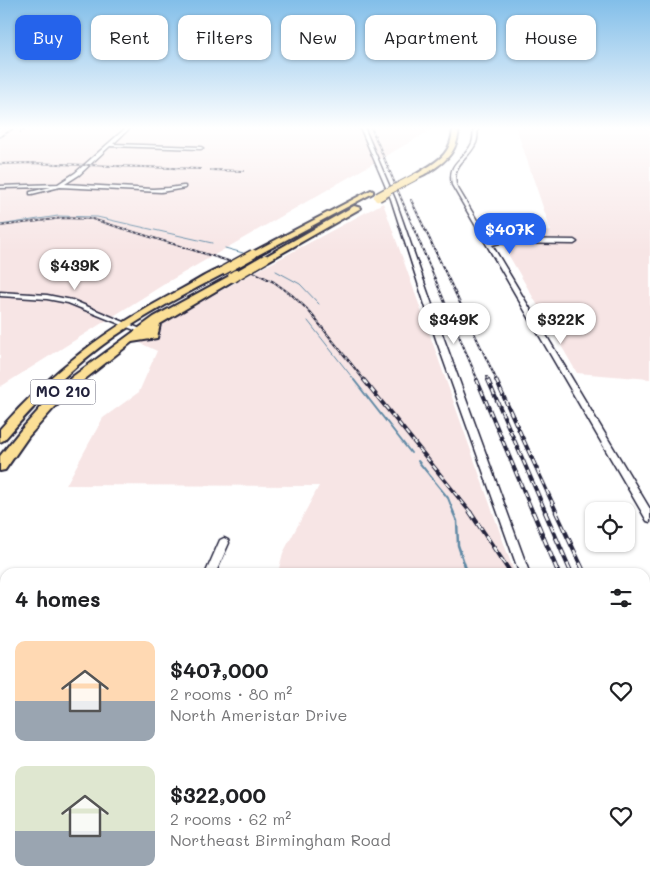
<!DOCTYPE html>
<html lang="en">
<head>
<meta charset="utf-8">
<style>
  :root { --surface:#fff; --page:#f2f2f2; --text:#202124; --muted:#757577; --accent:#2563eb }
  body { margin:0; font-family:Mali,sans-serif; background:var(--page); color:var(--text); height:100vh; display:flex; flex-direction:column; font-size:19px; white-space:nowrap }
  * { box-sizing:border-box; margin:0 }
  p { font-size:16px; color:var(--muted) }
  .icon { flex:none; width:28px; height:28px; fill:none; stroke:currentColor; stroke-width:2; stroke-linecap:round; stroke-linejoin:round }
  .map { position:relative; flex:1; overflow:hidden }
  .panel { position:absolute; left:0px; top:568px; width:650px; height:321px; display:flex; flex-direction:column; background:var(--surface); border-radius:15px 15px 0 0; box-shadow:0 1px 4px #0004 }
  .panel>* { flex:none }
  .top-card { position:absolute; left:15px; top:15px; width:620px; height:45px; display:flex; gap:10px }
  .buttons { position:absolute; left:585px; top:502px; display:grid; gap:10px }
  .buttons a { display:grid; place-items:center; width:50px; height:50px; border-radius:10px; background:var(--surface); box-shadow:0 1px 4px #0004; font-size:25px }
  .price { position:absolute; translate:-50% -42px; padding:0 11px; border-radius:18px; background:#fff; color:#222; font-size:16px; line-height:32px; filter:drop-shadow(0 1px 2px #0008) }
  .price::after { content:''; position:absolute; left:50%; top:30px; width:15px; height:11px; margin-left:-8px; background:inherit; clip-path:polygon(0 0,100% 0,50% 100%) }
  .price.current { background:var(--accent); color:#fff }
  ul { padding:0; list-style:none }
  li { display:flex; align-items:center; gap:15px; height:125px; padding:0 15px }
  li span { display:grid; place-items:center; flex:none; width:140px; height:100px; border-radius:10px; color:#555 }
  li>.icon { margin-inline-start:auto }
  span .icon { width:60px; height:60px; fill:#fffc; stroke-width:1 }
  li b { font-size:21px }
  h2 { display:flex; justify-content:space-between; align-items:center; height:60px; padding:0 15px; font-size:21px }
  .tag { padding:0 18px; border-radius:10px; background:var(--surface); box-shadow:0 1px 4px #0004; font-size:18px; line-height:45px }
  .tag.current { background:var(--accent); color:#fff }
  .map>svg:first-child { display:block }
  .built { fill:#f7e5e5 }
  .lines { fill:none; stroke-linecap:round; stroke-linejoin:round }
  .stream-far3 { stroke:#6089a5; stroke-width:1 }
  .stream-far2 { stroke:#6089a5; stroke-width:2 }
  .stream-far1 { stroke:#6089a5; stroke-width:2.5 }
  .stream { stroke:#6089a5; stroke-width:3 }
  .minor-casing { stroke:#22223b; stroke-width:3 }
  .highway-casing { stroke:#22223b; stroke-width:4 }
  .minor { fill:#fff; fill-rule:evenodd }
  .highway { fill:#fbdf96; fill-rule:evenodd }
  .rail-far3-casing { stroke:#22223b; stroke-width:2 }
  .rail-far2-casing { stroke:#22223b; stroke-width:4 }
  .rail-far1-casing { stroke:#22223b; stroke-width:4.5 }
  .rail-casing { stroke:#22223b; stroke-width:5 }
  .rail-far3 { stroke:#fff; stroke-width:1; stroke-dasharray:2.5; stroke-linecap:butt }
  .rail-far2 { stroke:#fff; stroke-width:2; stroke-dasharray:5.5; stroke-linecap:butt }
  .rail-far1 { stroke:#fff; stroke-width:2.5; stroke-dasharray:7; stroke-linecap:butt }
  .rail { stroke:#fff; stroke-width:3; stroke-dasharray:9; stroke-linecap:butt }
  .highway-bridge-far2-casing { stroke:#22223b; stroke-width:8; stroke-linecap:butt }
  .highway-bridge-far1-casing { stroke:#22223b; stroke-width:11; stroke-linecap:butt }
  .highway-bridge-casing { stroke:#22223b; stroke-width:13; stroke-linecap:butt }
  .highway-bridge-far2 { stroke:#fbdf96; stroke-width:6 }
  .highway-bridge-far1 { stroke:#fbdf96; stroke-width:8 }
  .highway-bridge { stroke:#fbdf96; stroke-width:10 }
  .labels { text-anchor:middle; stroke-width:4; stroke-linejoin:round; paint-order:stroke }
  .shield { fill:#fff; stroke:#646476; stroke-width:1 }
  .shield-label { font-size:15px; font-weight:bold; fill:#22223b }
</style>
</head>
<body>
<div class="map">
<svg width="650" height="888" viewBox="0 0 650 888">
  <rect width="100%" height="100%" fill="#fff"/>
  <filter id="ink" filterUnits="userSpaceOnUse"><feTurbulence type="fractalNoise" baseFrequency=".02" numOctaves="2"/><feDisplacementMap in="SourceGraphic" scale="10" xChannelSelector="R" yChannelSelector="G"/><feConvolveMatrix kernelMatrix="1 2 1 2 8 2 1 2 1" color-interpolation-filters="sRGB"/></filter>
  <g filter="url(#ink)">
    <path class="built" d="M 0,127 L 436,127 L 171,280 L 0,387 Z
      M 516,127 L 650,127 L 650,379 L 577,373 L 497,235 L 551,231 Z
      M 383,203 L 514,572 L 278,572 L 283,553 L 319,486 L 66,485 L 103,418 L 139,392 L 157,351 L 138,342 L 179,313 Z"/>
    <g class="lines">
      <path class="stream-far3" d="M 0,225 L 58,216 L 97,217 L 212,243
        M 225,248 L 243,253
        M 276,271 L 300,284 L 319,304
        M 308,321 L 355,381"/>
      <path class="stream-far2" d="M 354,380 L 411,453
        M 418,461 L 448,498 L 454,513"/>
      <path class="stream-far1" d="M 453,512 L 457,521 L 458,545 L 467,572"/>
      <path class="stream" d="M 526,884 L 528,888"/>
      <defs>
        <path id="minor" d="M 127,127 L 131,127 L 113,144 L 201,147 L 203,148 L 201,149 L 110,146 L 79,175 L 65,184 L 153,189 L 169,188 L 183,186 L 185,186 L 185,188 L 161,192 L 60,187 L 32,194 L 30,194 L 30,192 L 51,187 L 0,188 L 0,186 L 58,184 L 75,173 Z
          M 360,127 L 364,127 L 395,199 L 444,339 L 529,572 L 519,572 L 436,339 L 391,199 Z
          M 474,127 L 478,127 C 477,132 478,138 476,143 C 468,161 452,162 456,185 L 490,242 L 500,239 L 574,240 L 577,242 L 574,244 L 500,243 L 492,245 L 650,509 L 650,522 L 647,521 L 452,185 C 447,161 464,161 472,143 C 474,138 473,132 474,127 Z
          M 0,292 L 47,295 L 72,300 L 143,330 L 141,331 L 137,331 L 68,303 L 47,299 L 0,296 Z
          M 224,538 L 228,540 L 229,543 L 216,572 L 206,572 L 220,540 Z
          M 5,746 L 5,780 L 0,779 L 0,749 Z
          M 645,843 L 650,844 L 650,858 L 645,857 Z
          M 645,872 L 650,874 L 650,888 L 640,888 L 639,884 L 645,884 Z
          M 116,884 L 132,884 L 131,888 L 115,888 Z
          M 360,884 L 376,884 L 376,888 L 360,888 Z"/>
        <path id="highway" d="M 453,127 L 459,127 C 458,150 448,160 429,172 C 424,174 420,178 415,177 L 415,175 C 437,161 452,156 453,127 Z
          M 371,190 L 373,191 L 373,193 L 256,256 L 249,254 Z
          M 354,206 L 361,208 L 268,261 L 261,259 Z
          M 224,267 L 228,270 L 227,272 C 189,292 150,312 115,336 C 73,365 37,402 4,440 L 0,442 L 0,429 C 52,370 108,328 176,292 C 192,284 208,272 224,267 Z
          M 233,274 L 237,277 L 236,279 L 160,324 L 157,338 L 132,342 L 80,383 L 53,409 L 28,437 L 5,470 L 0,471 L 0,456 L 20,431 L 45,403 L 72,377 L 154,317 Z"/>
      </defs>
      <use href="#minor" class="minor-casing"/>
      <use href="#highway" class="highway-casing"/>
      <use href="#minor" class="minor"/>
      <use href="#highway" class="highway"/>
      <defs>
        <path id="rail-far3" d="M 371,127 L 478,381
          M 21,132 L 27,127
          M 0,137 L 16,127
          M 0,164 L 30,163 L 200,169
          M 211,170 L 244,171
          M 411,200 L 497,381
          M 0,226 L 63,218 L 92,219 L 235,263 L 274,282 L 292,295 L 308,310 L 365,381
          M 487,377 L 489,381"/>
        <path id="rail-far2" d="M 364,380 L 471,513
          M 477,380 L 533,513
          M 488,380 L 546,513
          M 496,380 L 557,513"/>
        <path id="rail-far1" d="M 470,512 L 510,572
          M 533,512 L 558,572
          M 545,512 L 571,572
          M 556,512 L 584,572"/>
        <path id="rail" d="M 645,740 L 650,751
          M 645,781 L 650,793
          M 645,798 L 650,810"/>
      </defs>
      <use href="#rail-far3" class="rail-far3-casing"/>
      <use href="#rail-far2" class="rail-far2-casing"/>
      <use href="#rail-far1" class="rail-far1-casing"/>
      <use href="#rail" class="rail-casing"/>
      <use href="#rail-far3" class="rail-far3"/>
      <use href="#rail-far2" class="rail-far2"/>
      <use href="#rail-far1" class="rail-far1"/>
      <use href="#rail" class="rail"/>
      <defs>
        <path id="highway-bridge-far2" d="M 385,193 L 417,176"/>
        <path id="highway-bridge-far1" d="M 378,197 L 387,192
          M 224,270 L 253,254
          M 234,277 L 265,259"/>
        <path id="highway-bridge" d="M 233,277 L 236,275"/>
      </defs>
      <use href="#highway-bridge-far2" class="highway-bridge-far2-casing"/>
      <use href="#highway-bridge-far1" class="highway-bridge-far1-casing"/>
      <use href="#highway-bridge" class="highway-bridge-casing"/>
      <use href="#highway-bridge-far2" class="highway-bridge-far2"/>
      <use href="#highway-bridge-far1" class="highway-bridge-far1"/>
      <use href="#highway-bridge" class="highway-bridge"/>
    </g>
  </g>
  <linearGradient id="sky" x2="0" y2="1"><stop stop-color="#82bee9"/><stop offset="0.51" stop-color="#fff"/><stop offset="1" stop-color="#fff" stop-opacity="0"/></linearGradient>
  <rect width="650" height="251" fill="url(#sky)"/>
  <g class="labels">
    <rect class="shield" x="30.5" y="379.5" width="65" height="25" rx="4"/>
    <g class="shield-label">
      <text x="63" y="397">MO 210</text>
    </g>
  </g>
</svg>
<div class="buttons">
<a><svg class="icon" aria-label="locate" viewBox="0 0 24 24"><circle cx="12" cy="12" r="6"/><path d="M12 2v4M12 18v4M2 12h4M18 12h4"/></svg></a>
</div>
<b class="price current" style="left:510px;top:255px">$407K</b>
<b class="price" style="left:75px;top:291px">$439K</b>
<b class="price" style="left:454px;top:345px">$349K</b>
<b class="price" style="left:561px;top:345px">$322K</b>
<div class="top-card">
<a class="tag current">Buy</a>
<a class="tag">Rent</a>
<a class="tag">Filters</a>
<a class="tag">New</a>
<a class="tag">Apartment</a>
<a class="tag">House</a>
</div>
<section class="panel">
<h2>4 homes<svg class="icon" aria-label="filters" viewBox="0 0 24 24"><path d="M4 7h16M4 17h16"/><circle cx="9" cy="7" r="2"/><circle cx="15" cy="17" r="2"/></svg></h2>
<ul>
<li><span style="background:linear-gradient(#ffd9b3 60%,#9aa5b1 0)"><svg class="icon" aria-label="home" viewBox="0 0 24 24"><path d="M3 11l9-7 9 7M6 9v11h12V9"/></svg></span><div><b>$407,000</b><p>2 rooms · 80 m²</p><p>North Ameristar Drive</p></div><svg class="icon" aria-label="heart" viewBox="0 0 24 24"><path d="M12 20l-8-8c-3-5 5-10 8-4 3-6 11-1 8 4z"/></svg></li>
<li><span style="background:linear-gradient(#dfe7d0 65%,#9aa5b1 0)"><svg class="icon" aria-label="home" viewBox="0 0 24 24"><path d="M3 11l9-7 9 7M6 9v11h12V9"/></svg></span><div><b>$322,000</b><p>2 rooms · 62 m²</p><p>Northeast Birmingham Road</p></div><svg class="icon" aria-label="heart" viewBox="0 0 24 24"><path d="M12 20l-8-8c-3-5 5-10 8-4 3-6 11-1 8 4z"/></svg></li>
</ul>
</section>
</div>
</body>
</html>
